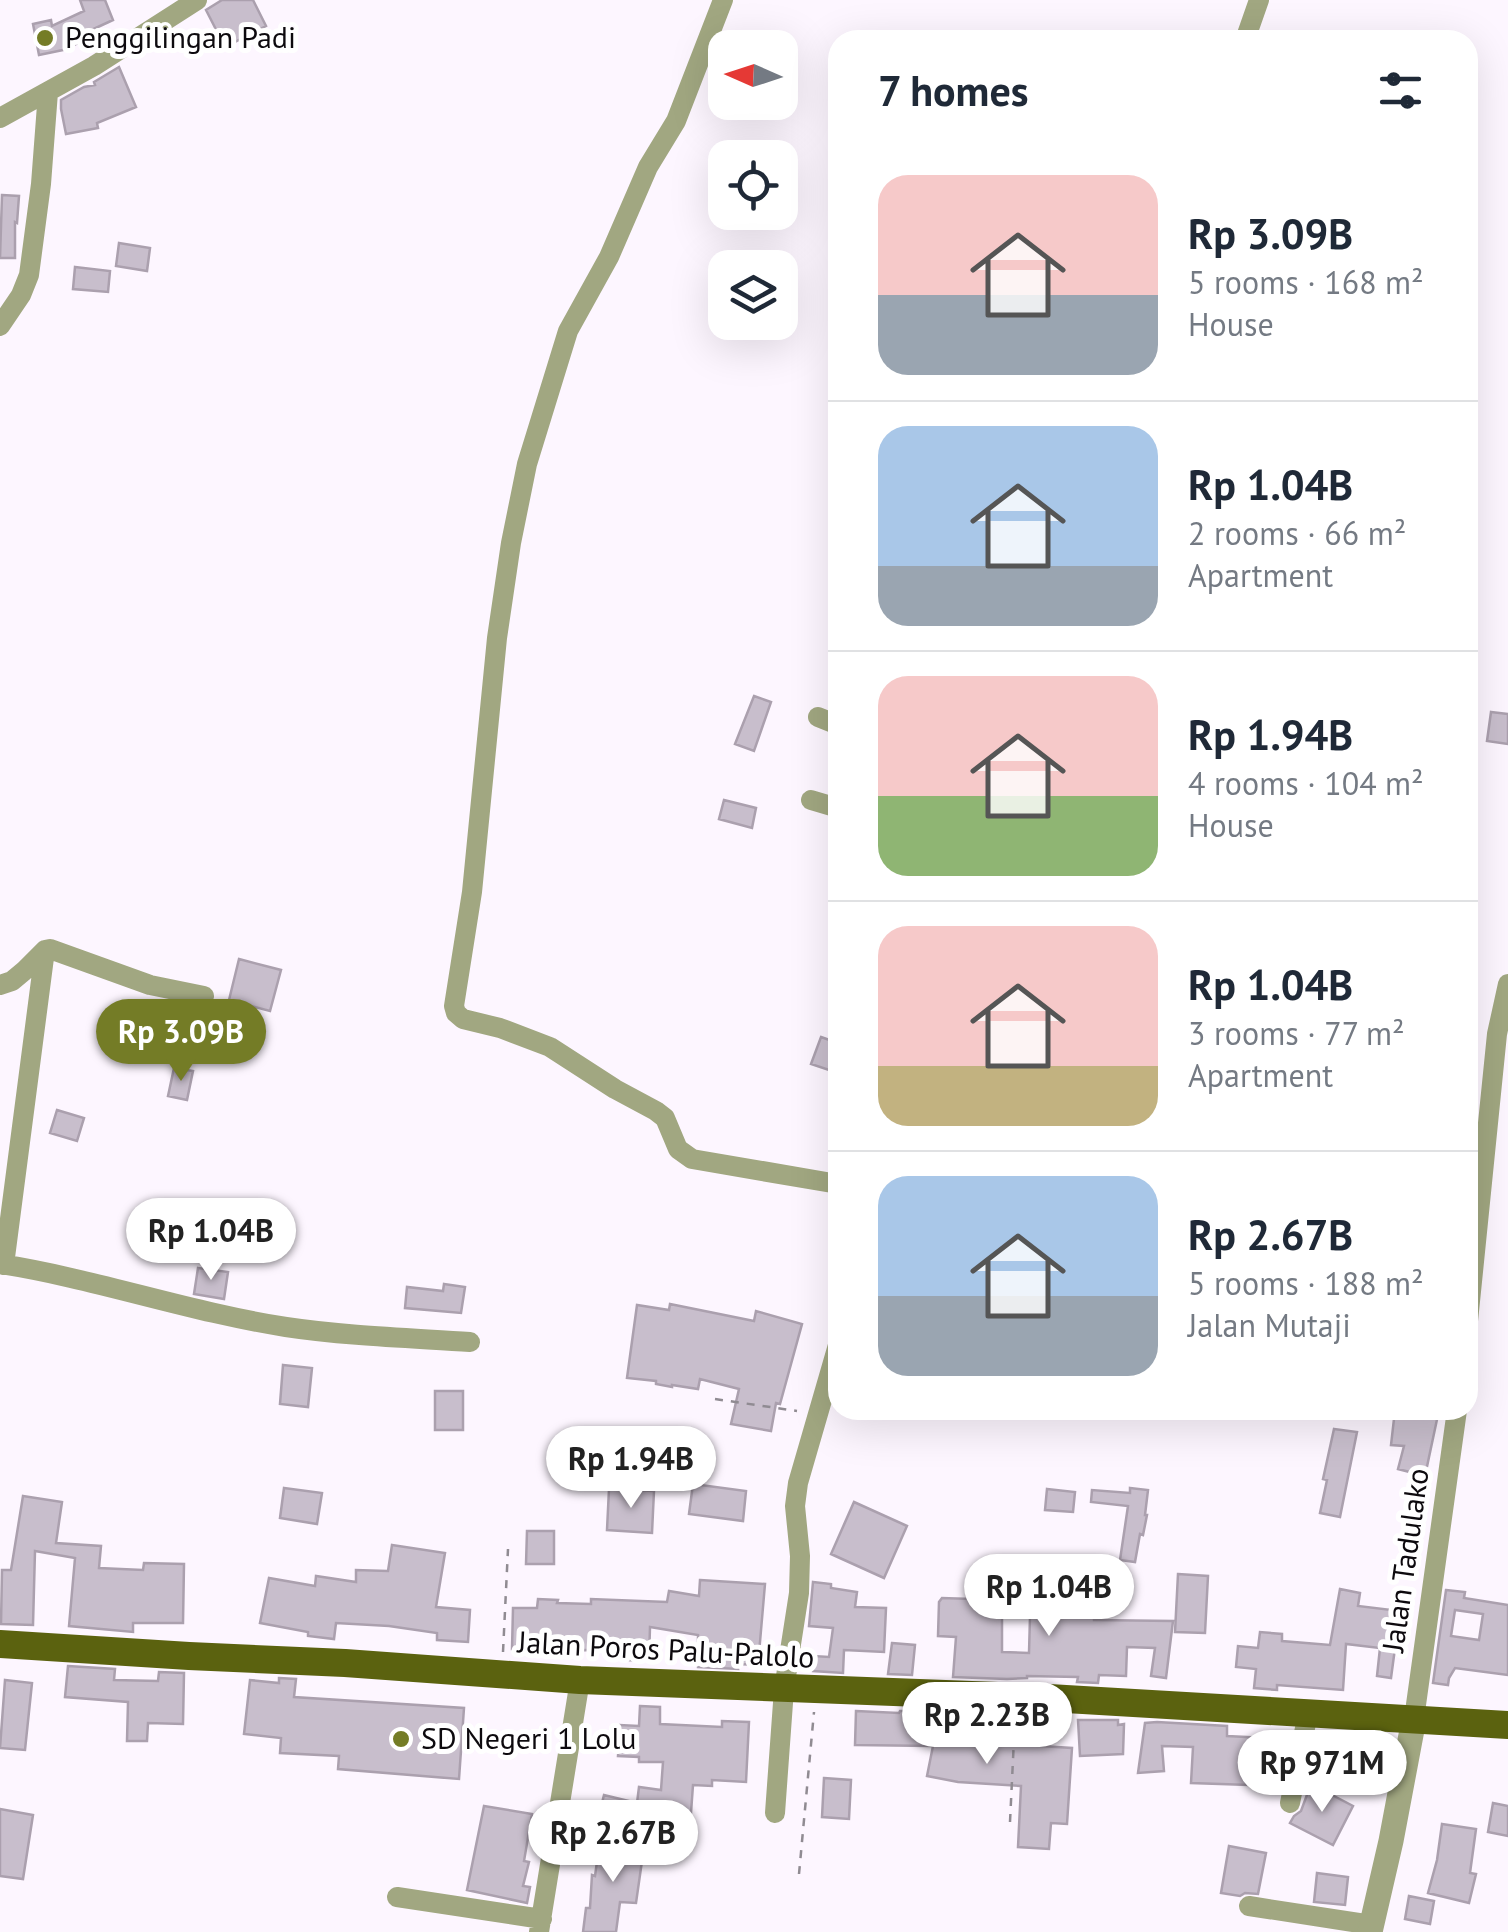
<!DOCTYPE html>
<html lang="en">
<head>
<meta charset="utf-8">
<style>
  :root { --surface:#fff; --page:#f2f2f3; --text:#1f2937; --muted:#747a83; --line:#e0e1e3; --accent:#747c26 }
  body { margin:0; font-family:"PT Sans",sans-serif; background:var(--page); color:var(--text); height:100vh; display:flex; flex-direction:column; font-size:38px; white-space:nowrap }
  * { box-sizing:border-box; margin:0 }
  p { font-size:32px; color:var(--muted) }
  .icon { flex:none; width:55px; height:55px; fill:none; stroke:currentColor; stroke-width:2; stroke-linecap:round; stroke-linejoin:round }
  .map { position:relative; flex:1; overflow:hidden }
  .side { position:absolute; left:828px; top:30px; width:650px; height:1390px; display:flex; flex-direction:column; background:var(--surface); border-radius:30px; box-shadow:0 10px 40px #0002 }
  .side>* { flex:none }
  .needle { width:65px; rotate:273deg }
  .fabs { position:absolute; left:708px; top:30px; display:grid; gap:20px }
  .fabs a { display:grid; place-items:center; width:90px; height:90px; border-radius:20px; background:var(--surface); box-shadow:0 10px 40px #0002; font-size:50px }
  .price { position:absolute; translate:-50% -85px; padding:0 22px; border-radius:35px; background:#fff; color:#222; font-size:32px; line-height:65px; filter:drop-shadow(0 2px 5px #0008) }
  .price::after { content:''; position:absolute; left:50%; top:60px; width:30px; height:22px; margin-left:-15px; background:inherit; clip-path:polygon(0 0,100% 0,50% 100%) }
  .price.selected { background:var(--accent); color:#fff }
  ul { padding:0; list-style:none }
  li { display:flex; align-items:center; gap:30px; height:250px; padding:0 50px }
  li+li { border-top:2px solid var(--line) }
  li span { display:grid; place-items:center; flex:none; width:280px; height:200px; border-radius:30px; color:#555 }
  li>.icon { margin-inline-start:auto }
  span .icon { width:120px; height:120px; fill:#fffc; stroke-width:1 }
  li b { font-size:42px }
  h2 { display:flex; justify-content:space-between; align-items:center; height:120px; padding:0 50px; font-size:42px }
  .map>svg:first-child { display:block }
  .building { fill:#c8becc; stroke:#aba0ae; stroke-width:2.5; fill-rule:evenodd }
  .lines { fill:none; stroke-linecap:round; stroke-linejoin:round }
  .path { stroke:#908b92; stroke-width:2.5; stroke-dasharray:8 8; stroke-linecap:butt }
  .minor { stroke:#a1a781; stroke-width:20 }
  .tertiary { stroke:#a1a781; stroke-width:25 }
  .primary { stroke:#5b620f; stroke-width:28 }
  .poi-dot { fill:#747c26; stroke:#fff; stroke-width:4 }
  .labels { text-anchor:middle; stroke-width:10; stroke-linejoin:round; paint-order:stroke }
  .poi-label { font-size:30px; fill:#0d0a0e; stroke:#fff; text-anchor:start }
  .street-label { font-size:30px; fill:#0d0a0e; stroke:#fff }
</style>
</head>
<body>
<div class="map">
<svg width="1508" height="1932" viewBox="0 0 1508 1932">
  <rect width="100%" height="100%" fill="#fdf6ff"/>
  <path class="building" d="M 80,0 L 105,0 L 113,20 L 87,32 L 89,38 L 63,50 L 39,55 L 33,24 L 51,20 L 52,26 L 84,11 Z
    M 222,0 L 253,0 L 266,26 L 225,47 L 206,10 Z
    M 119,67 L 136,107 L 97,123 L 98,128 L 66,134 L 61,109 L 61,100 L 84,87 L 95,85 L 94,82 Z
    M 2,195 L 19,196 L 17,223 L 15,222 L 15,258 L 0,258 Z
    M 119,243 L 150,248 L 147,271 L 116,266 Z
    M 75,267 L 110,271 L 108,292 L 73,289 Z
    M 754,696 L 771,702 L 754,751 L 735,744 Z
    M 1491,712 L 1508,714 L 1508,744 L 1487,741 Z
    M 724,800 L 756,808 L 752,828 L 719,819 Z
    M 239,959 L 281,970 L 270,1011 L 229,1000 Z
    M 821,1037 L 838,1043 L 838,1073 L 811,1064 Z
    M 174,1068 L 193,1071 L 187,1100 L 168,1096 Z
    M 57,1110 L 84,1118 L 77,1141 L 50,1133 Z
    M 198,1268 L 228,1272 L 224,1299 L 194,1294 Z
    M 444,1284 L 465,1287 L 461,1313 L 405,1308 L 407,1287 L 443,1291 Z
    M 670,1304 L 754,1321 L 756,1311 L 802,1324 L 780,1404 L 776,1403 L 771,1431 L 731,1424 L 739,1389 L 700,1379 L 698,1389 L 672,1385 L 672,1387 L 656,1384 L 656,1381 L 627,1378 L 637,1305 L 669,1310 Z
    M 283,1365 L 312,1368 L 308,1407 L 280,1404 Z
    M 435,1391 L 463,1391 L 463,1430 L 435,1430 Z
    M 1395,1410 L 1439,1410 L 1425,1476 L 1398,1469 L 1404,1446 L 1391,1445 Z
    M 1334,1429 L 1357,1432 L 1340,1517 L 1320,1513 L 1327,1480 L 1323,1479 Z
    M 693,1484 L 746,1491 L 743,1521 L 689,1514 Z
    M 284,1488 L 322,1493 L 317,1524 L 280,1518 Z
    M 1130,1488 L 1148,1490 L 1145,1515 L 1147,1515 L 1143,1535 L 1140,1534 L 1135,1562 L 1120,1560 L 1128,1506 L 1091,1502 L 1092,1490 L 1130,1493 Z
    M 609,1489 L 654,1491 L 652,1533 L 607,1530 Z
    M 1047,1489 L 1075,1492 L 1073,1512 L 1045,1510 Z
    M 23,1496 L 62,1502 L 56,1543 L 101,1546 L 99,1568 L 143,1570 L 144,1563 L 184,1564 L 183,1623 L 133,1623 L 133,1632 L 69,1626 L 75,1558 L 35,1551 L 33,1625 L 1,1624 L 2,1570 L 11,1570 Z
    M 854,1502 L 907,1526 L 884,1578 L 831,1554 Z
    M 527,1531 L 554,1531 L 554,1564 L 526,1564 Z
    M 392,1545 L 445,1553 L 436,1607 L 470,1610 L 468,1642 L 437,1640 L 437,1633 L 389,1626 L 336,1623 L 334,1639 L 308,1636 L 308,1632 L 260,1623 L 269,1578 L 315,1586 L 316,1576 L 356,1582 L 356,1570 L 388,1571 Z
    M 1178,1574 L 1208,1576 L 1205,1633 L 1175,1632 Z
    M 700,1580 L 765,1584 L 758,1665 L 737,1664 L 738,1669 L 698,1667 L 698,1635 L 650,1627 L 649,1661 L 626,1660 L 626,1652 L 586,1650 L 555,1652 L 512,1649 L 513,1608 L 537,1608 L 538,1599 L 558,1600 L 557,1603 L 591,1604 L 591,1599 L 667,1602 L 669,1591 L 699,1596 Z
    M 1031,1581 L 1060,1582 L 1060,1602 L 1094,1602 L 1094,1620 L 1173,1621 L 1166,1678 L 1151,1676 L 1155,1648 L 1127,1647 L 1126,1676 L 1099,1675 L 1098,1683 L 1077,1682 L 1078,1677 L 1027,1676 L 1027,1678 L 1007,1679 L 953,1677 L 956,1637 L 938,1636 L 939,1602 L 942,1598 L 1002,1600 L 1002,1652 L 1029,1653 Z
    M 813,1582 L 831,1584 L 831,1588 L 857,1592 L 855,1607 L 886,1608 L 884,1652 L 844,1650 L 843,1673 L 813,1671 L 814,1656 L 829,1657 L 833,1628 L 809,1626 Z
    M 1340,1589 L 1360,1593 L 1358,1606 L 1400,1611 L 1391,1678 L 1377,1676 L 1380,1648 L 1346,1644 L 1343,1690 L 1277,1685 L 1277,1690 L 1254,1688 L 1256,1669 L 1236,1667 L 1238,1646 L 1258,1648 L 1260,1632 L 1282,1634 L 1282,1641 L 1330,1645 Z
    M 1446,1590 L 1465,1592 L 1464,1598 L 1508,1605 L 1508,1675 L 1455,1668 L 1449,1678 L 1448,1685 L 1433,1683 ZM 1455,1610 L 1483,1614 L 1479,1640 L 1451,1636 Z
    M 892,1643 L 915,1645 L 912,1675 L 888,1674 Z
    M 68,1666 L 115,1669 L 114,1680 L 158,1681 L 159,1672 L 184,1673 L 183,1724 L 148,1723 L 147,1741 L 127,1741 L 128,1702 L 65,1697 Z
    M 279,1678 L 296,1679 L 294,1697 L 464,1708 L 459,1779 L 338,1769 L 339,1756 L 280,1753 L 281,1738 L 244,1734 L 250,1680 L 279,1683 Z
    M 5,1680 L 32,1683 L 25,1750 L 0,1748 Z
    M 640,1706 L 660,1707 L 660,1724 L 722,1727 L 722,1721 L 749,1722 L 746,1782 L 712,1780 L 712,1786 L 693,1785 L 691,1813 L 669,1811 L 667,1819 L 622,1814 L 621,1820 L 599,1815 L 604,1795 L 637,1803 L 639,1787 L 661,1790 L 663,1762 L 639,1762 L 639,1757 L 618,1756 L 620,1725 L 639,1726 Z
    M 856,1711 L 899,1713 L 900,1711 L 917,1711 L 916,1732 L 975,1744 L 977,1721 L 1009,1724 L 1008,1744 L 1072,1748 L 1067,1824 L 1051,1823 L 1049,1849 L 1018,1847 L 1021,1786 L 958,1782 L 927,1776 L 933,1746 L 855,1745 Z
    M 1078,1720 L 1118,1720 L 1118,1725 L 1124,1724 L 1123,1754 L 1080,1756 Z
    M 1157,1722 L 1227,1726 L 1227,1736 L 1287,1739 L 1279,1786 L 1191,1783 L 1193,1747 L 1162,1746 L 1164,1771 L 1138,1773 L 1145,1723 Z
    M 824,1778 L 851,1780 L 849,1819 L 822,1817 Z
    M 1311,1784 L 1353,1806 L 1333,1845 L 1290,1823 L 1294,1816 L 1301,1811 Z
    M 1493,1803 L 1508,1806 L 1508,1836 L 1488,1832 Z
    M 484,1806 L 532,1814 L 524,1861 L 529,1862 L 523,1886 L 530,1887 L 527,1903 L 467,1890 Z
    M 0,1809 L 33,1815 L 23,1879 L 0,1876 Z
    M 1442,1824 L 1476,1829 L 1470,1873 L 1476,1874 L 1469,1903 L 1428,1893 L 1437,1860 Z
    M 600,1840 L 644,1847 L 636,1903 L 620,1902 L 616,1932 L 583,1932 L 586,1908 L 590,1908 L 592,1875 L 595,1876 Z
    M 1229,1846 L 1266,1853 L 1258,1894 L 1245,1893 L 1240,1896 L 1221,1893 Z
    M 1317,1873 L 1348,1877 L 1345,1905 L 1314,1902 Z
    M 1409,1896 L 1434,1901 L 1430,1924 L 1405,1919 Z"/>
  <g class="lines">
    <path class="path" d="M 715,1399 L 797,1411
      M 503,1652 L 508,1549
      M 1010,1822 L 1015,1718
      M 799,1874 L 814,1712"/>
    <path class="minor" d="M 723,0 L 676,121 L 648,167 L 609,257 L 568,331 L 527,464 L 511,543 L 497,638 L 472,892 L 454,1006 L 456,1013 L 463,1019 L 500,1028 L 550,1047 L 615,1089 L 656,1111 L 665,1118 L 678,1149 L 692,1159 L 838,1184
      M 1245,40 L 1259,0
      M 0,118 L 94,66 L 197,0
      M 0,326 L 21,295 L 29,275 L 41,184 L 48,92
      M 818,717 L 838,725
      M 811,800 L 838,808
      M 0,985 L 12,981 L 24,971 L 45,950 L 50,949 L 150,985 L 204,996
      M 0,1264 C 96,1279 189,1312 286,1327 C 346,1336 409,1338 470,1342
      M 4,1265 L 45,950
      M 1468,1321 L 1497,1034 L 1508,984
      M 1414,1719 L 1457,1410
      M 1290,1803 L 1308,1713
      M 775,1813 L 784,1689 L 799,1593 L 800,1556 L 795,1506 L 798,1483 L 838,1345
      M 397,1897 L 542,1919
      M 1249,1906 L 1372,1925
      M 539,1932 L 580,1680"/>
    <path class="tertiary" d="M 1370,1932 L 1391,1841 L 1414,1719"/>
    <path class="primary" d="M 0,1644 L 189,1656 L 345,1663 L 580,1680 L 1049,1698 L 1508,1725"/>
  </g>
  <g class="poi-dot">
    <circle cx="45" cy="38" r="10"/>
    <circle cx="401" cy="1739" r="10"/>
  </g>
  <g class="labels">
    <g class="poi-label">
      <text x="65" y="48">Penggilingan Padi</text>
      <text x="421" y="1749">SD Negeri 1 Lolu</text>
    </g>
    <g class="street-label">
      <text transform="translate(1406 1560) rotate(-82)" y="10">Jalan Tadulako</text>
      <text transform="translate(666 1650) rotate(3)" y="10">Jalan Poros Palu-Palolo</text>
    </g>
  </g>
</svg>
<div class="fabs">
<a><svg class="needle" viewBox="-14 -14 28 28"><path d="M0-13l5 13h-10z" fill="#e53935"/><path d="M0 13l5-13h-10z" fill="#747a83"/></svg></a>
<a><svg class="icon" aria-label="locate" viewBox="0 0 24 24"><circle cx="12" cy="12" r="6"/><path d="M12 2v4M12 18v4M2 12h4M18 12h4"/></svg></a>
<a><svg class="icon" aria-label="layers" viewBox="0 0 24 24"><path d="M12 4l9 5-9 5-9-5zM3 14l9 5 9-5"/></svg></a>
</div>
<b class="price selected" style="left:181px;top:1084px">Rp 3.09B</b>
<b class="price" style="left:211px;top:1283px">Rp 1.04B</b>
<b class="price" style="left:631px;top:1511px">Rp 1.94B</b>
<b class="price" style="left:1049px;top:1639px">Rp 1.04B</b>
<b class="price" style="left:987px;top:1767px">Rp 2.23B</b>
<b class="price" style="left:1322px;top:1815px">Rp 971M</b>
<b class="price" style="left:613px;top:1885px">Rp 2.67B</b>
<section class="side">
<h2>7 homes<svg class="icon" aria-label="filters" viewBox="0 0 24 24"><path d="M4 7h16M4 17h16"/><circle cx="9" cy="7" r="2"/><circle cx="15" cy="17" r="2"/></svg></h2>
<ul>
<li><span style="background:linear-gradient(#f6c9c9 60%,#9aa5b1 0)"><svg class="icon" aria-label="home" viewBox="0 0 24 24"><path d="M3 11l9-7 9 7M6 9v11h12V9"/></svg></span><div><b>Rp 3.09B</b><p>5 rooms · 168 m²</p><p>House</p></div></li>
<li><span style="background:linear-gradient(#a9c7e8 70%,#9aa5b1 0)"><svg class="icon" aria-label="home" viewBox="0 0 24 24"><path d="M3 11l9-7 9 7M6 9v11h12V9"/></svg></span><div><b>Rp 1.04B</b><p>2 rooms · 66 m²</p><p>Apartment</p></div></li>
<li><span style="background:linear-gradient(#f6c9c9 60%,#8fb573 0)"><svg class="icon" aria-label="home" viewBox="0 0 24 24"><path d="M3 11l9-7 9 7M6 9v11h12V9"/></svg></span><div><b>Rp 1.94B</b><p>4 rooms · 104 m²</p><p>House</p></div></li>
<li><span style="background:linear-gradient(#f6c9c9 70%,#c2b280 0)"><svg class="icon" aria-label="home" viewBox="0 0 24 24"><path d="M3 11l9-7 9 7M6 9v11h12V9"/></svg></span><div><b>Rp 1.04B</b><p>3 rooms · 77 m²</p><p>Apartment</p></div></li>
<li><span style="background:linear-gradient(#a9c7e8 60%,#9aa5b1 0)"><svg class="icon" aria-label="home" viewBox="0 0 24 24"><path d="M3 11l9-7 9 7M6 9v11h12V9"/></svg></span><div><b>Rp 2.67B</b><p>5 rooms · 188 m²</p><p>Jalan Mutaji</p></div></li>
</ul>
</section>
</div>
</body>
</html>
